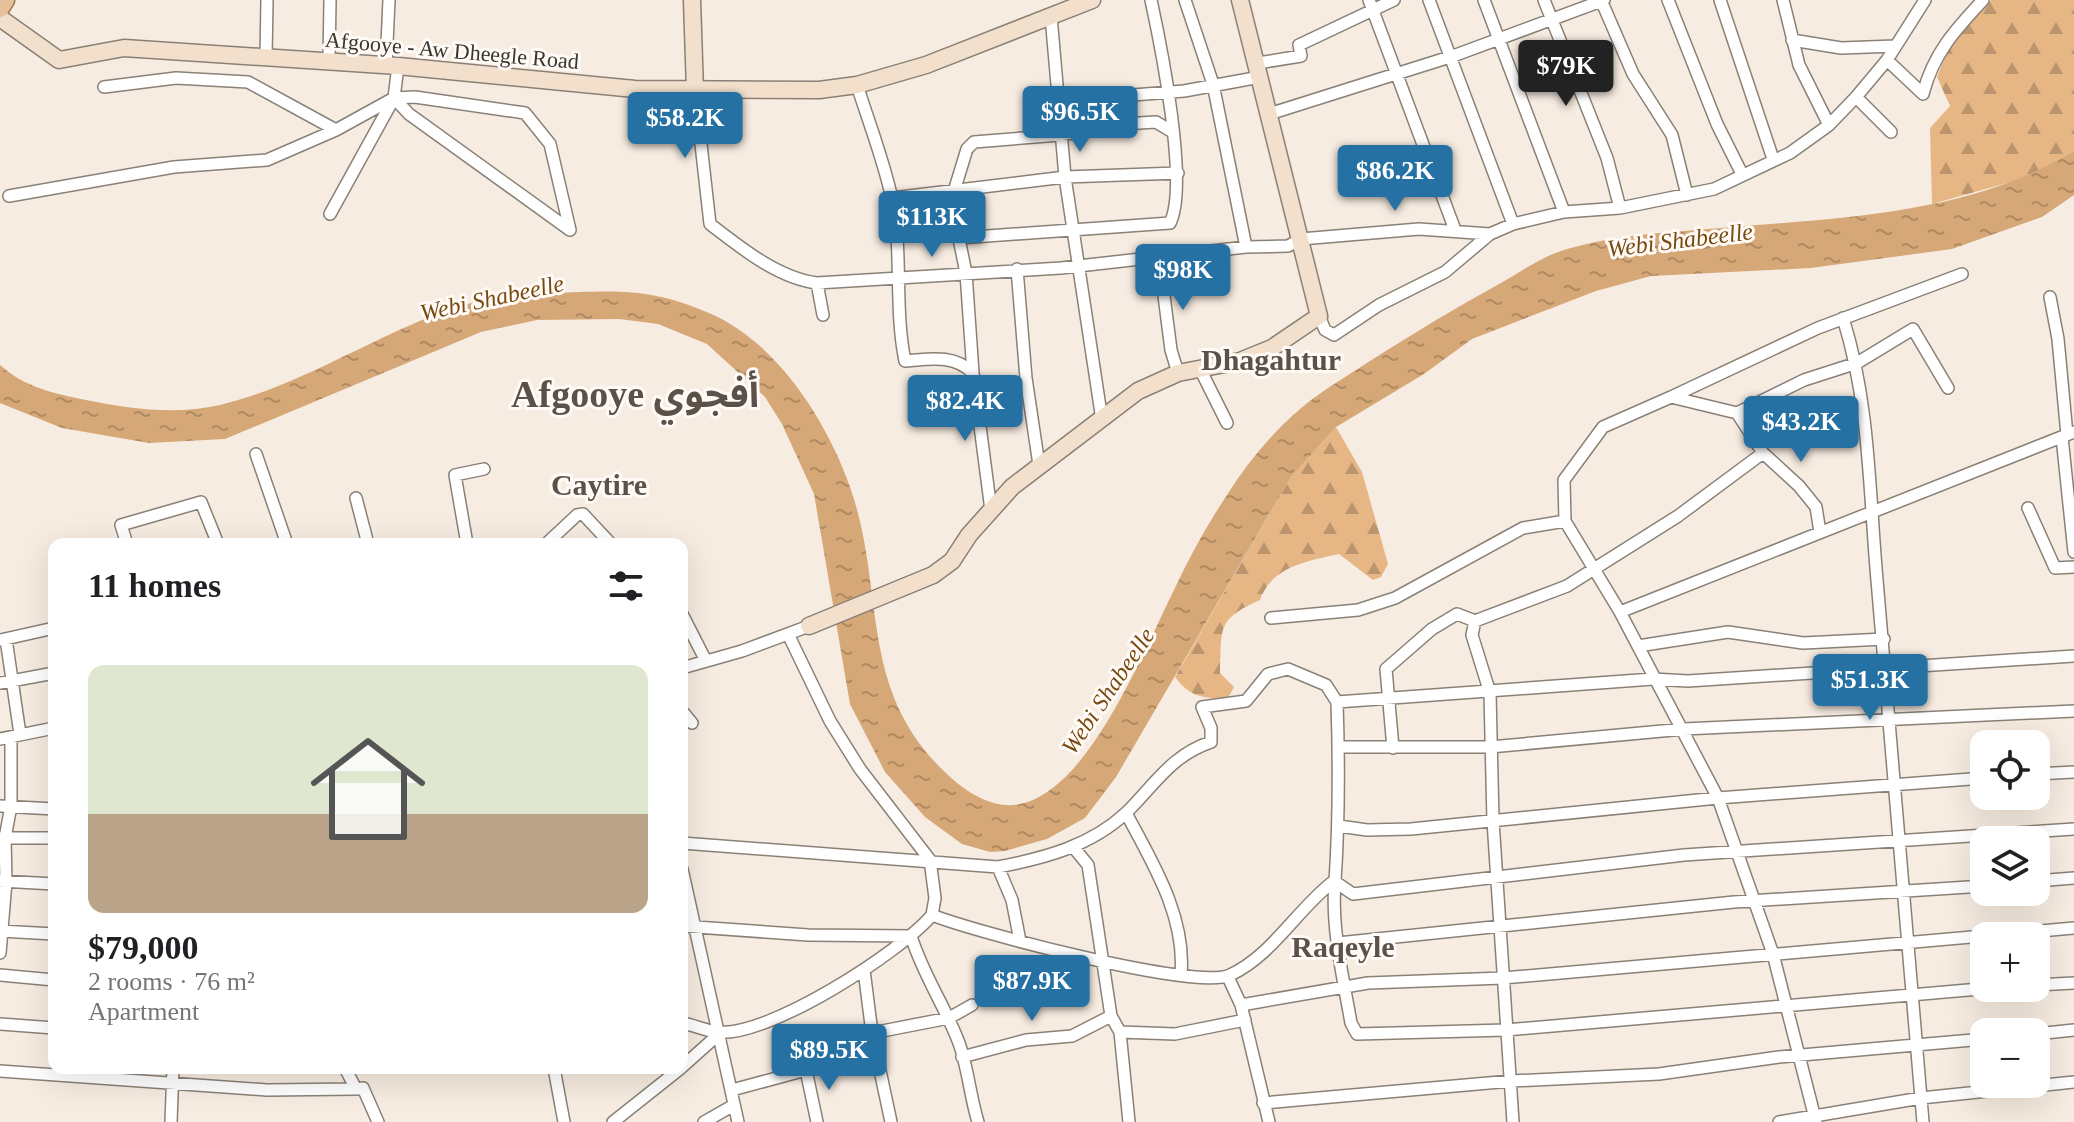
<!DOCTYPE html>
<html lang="en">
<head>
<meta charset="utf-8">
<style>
  :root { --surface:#fff; --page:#f2f2f2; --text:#202124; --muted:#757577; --line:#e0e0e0; --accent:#2571a4 }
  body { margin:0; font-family:"Times New Roman","Noto Sans Arabic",serif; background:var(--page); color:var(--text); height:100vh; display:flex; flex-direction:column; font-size:30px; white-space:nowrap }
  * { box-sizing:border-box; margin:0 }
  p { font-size:26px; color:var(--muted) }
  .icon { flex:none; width:44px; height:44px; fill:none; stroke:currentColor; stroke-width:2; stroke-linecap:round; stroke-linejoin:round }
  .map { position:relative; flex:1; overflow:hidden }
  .side { position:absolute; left:48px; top:538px; width:640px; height:536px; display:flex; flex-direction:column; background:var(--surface); border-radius:16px; box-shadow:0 8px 32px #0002 }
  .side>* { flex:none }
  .fabs { position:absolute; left:1970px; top:730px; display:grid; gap:16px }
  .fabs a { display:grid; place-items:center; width:80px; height:80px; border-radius:16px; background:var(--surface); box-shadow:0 8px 32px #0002; font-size:40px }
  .price { position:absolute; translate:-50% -68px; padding:0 18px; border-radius:8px; background:var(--accent); color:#fff; font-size:26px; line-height:52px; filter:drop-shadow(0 2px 4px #0008) }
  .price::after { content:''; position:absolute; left:50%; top:48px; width:24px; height:18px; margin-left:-12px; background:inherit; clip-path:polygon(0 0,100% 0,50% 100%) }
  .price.current { background:#222; color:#fff }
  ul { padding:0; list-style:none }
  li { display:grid; align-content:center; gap:16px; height:424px; padding:0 40px }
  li+li { border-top:2px solid var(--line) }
  li span { display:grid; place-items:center; height:248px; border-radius:16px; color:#555 }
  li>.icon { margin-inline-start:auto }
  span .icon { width:144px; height:144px; fill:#fffc; stroke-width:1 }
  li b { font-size:34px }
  h2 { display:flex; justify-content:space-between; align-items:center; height:96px; padding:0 40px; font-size:34px }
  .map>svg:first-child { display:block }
  .forest { fill:url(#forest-firs) }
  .water { fill:url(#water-ripples) }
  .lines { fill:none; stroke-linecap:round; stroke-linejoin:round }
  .street-casing { stroke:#8a8076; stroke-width:14 }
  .secondary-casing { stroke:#8a8076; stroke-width:19 }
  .primary-casing { stroke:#9e764b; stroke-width:21 }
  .street { stroke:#fff; stroke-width:11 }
  .secondary { stroke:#f2e0cd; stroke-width:16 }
  .primary { stroke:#e5c29b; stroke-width:18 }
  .labels { text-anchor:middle; stroke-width:6; stroke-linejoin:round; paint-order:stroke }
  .street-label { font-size:22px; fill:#393530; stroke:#fffaf6 }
  .water-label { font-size:24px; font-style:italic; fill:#774a10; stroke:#fffaf6 }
  .district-label { font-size:30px; font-weight:bold; fill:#5b5148; stroke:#fffaf6 }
  .town-label { font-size:38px; font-weight:bold; fill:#5b5148; stroke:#fffaf6 }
</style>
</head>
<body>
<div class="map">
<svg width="2074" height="1122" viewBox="0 0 2074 1122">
  <defs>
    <pattern id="forest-firs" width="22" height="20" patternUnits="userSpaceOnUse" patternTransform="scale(2)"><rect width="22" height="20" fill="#e6b685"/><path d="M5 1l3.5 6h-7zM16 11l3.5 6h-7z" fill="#bb956d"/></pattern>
    <pattern id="water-ripples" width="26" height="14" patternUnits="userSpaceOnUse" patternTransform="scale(2)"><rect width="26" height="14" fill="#d7a877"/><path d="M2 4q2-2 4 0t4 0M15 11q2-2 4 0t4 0" fill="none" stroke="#af8a62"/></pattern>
  </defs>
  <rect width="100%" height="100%" fill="#f7ece1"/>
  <path class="forest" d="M 1991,0 L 2074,0 L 2074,151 L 2032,176 L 1932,204 L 1930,128 L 1950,106 L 1937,77 L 1949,47 Z
    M 1336,427 L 1362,472 L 1388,564 L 1381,577 L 1373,580 L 1339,554 C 1308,561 1272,566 1260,600 C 1216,620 1222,627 1220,673 L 1234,687 L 1228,698 C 1204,699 1190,697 1175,677 L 1291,477 Z"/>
  <path class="water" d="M 2074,151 L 2074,195 L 2042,217 L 1952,249 L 1811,268 L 1651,276 L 1596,291 L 1472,339 L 1424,374 L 1336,427 L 1291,477 L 1116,777 L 1085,818 L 1047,839 L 1005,851 L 990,852 L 962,844 L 925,817 L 885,772 L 850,704 L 814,494 L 782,424 L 765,397 L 707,344 L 658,324 L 619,319 L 537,320 L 481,332 L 225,439 L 149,443 L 62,428 L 0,403 L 0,365 C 26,388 53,393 86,400 C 130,409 176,415 220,405 C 299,386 369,339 445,311 C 488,295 532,294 578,292 C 630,290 661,292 709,313 C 776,341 827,421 850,487 C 887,592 856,690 948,775 C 966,792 994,810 1020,804 C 1090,790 1145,647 1174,590 C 1189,558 1207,525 1227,495 C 1253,454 1287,415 1328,388 C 1385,351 1442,315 1501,283 C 1520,272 1540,258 1561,251 C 1608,236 1659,233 1708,229 C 1832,218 1965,217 2074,151 Z"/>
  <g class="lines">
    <defs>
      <path id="street" d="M 1185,0 L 1213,84 L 1246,247
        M 1369,0 L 1455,230
        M 1429,0 L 1513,224
        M 1484,0 L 1564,212
        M 1544,0 L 1607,158 L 1620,208
        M 1601,0 L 1633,74 L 1672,135 L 1687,195
        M 1668,0 L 1717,124 L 1742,174
        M 1720,0 L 1773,159
        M 1783,0 L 1799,65 L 1829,125
        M 1051,16 L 1065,177 L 1102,420
        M 1792,40 L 1841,48 L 1895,46
        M 266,57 L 267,0
        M 1887,60 L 1923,94 C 1933,54 1955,30 1983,0
        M 329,61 L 330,0
        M 1258,63 L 1301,56 L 1299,45 L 1394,0
        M 386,65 L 389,0
        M 857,85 C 869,123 884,161 892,199 C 903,253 894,308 905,361 C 930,359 954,354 973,373
        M 104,87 L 176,78 L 248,82 L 336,130 L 394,98 L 415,97 L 525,113 L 550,144 L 570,230
        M 695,91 L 710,224 C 741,248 778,278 817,283 L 1061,268 L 1246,247 L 1288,246 L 1301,239 L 1419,229 L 1490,234
        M 1856,97 L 1891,132
        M 394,98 L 409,114 L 570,230
        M 1057,101 L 1184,91 L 1260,77
        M 1269,114 L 1453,56 L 1604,0
        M 9,196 L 174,167 L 267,160 L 336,130
        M 892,198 L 1065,177 L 1178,173
        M 330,214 L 394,98 L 398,66
        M 960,238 L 1170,223 C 1189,185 1161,46 1151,0
        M 1159,257 L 1171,350 L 1178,373
        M 1017,269 L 1026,378 L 1039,465
        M 817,283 L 823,315
        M 2050,297 L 2058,339 L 2067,435
        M 1319,316 L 1325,330 L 1334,335 L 1379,305 L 1445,272 L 1490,234 L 1513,224 L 1564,212 L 1620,208 L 1714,189 L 1790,153 L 1829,125 L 1856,97 L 1887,60 L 1925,0
        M 1843,318 C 1870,404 1869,491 1877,580 C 1892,761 1908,941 1923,1122
        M 1200,369 L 1227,423
        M 1671,397 L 1818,328 L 1962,274
        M 1737,413 L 1763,453 L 1799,486 L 1816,507 L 1820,532
        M 2062,437 L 2074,552
        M 256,454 L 287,544
        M 356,498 L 368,544
        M 2028,508 L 2055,568 L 2074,567
        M 991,510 L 973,373 L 966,273 L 957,229 L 955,188 L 967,149 L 974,142 L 1060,135 L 1123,124 L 1156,122 L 1171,131
        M 127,544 L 121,525 L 201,502 L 218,544
        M 467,544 L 455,475 L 484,469
        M 546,544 L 577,515 L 583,514 L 611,544
        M 1620,612 L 2074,432
        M 682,614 L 706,661
        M 1271,618 L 1358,610 L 1395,598 L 1523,528 L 1565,521
        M 6,639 L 20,734
        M 1,640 L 54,628
        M 1638,646 L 1728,632 L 1803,643 L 1884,639
        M 682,668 L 742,651 L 809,626
        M 0,683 L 54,673
        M 1337,702 L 1653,679 L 1688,681 L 2074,656
        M 682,711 L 692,723
        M 0,739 L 54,728
        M 1339,747 L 1490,747 L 1684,729 L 2074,711
        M 1393,748 L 1386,669 L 1432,629 L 1457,614 L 1475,621
        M 2036,774 L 2074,772
        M 0,806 L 54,809
        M 1126,813 C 1152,862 1186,916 1181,974
        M 1339,826 L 1367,830 L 1411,829 L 1718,798 L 1984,778
        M 0,838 L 54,838
        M 682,843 L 998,867 C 1045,858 1091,846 1127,812 C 1155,784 1172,755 1211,742 L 1211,728 L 1202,707 L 1246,701 L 1268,674 L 1288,669 L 1326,685 L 1337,702 C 1339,762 1339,822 1335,881 C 1331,928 1343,977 1351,1023 L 1357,1034 L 1506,1030 L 1991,988
        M 1074,848 L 1088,865 L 1111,1016 L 1120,1032 L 1129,1122
        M 998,867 L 1012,900 L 1020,941
        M 682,869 L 738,1122
        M 0,881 L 54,884
        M 2036,881 L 2074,878
        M 932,915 C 975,932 1196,991 1230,975 C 1272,956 1298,908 1334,881 L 1353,894 L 1684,855 L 2074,829
        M 682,926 L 808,935 L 911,936 C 923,975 945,1006 959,1043 C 968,1068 970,1096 978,1122
        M 0,931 L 54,934
        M 1338,943 L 1734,902 L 1984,886
        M 0,953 L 6,882 L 5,838 L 11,806 L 11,737
        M 864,970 L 872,1033 L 891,1122
        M 0,975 L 54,980
        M 1228,977 L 1241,1005 L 1269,1122
        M 2036,985 L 2074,983
        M 1241,1005 L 1368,983 L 1503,978 L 2074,928
        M 682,1023 C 694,1025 706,1031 718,1032 C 767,1038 901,952 932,915 L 935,898 L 930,860 L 860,769 L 830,721 L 788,634
        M 0,1024 L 54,1028
        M 1120,1032 L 1175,1034 L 1245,1020
        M 2036,1034 L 2074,1030
        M 962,1057 L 1026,1040 L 1072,1036 L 1111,1016
        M 682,1067 L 720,1033
        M 345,1068 L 356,1089 L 363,1088 L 378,1122
        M 554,1068 L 564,1122
        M 806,1070 L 817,1122
        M 0,1071 L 267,1090 L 356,1089
        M 732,1090 L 806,1070 L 872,1033 L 949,1018 L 972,1005
        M 1263,1103 L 1511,1081 L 1659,1074 L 1779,1057 L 1984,1039
        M 171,1122 L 173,1068
        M 613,1122 L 681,1068
        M 704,1122 L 734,1105
        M 1513,1122 L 1493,821 L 1490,693 L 1472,635 L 1475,621 L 1567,586 L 1678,516 L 1763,453
        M 1779,1122 L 1921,1098 L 2074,1082
        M 1816,1122 L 1773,954 L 1718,798 L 1620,612 L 1565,521 L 1564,480 L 1603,427 L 1671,397 L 1737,413 L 1804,380 L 1857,363 L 1913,329 L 1948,388"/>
      <path id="secondary" d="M 692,0 L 695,91
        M 0,18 L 59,60 L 124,48 L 398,66 L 635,89 L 819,90 L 857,85 L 926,65 L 1092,0
        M 809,626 L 933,575 L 952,561 L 969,535 L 1012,487 L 1138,391 L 1178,373 L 1240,361 L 1272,348 L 1319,316 L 1240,0"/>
      <path id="primary" d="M 0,8 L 5,0"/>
    </defs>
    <use href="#street" class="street-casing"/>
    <use href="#secondary" class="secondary-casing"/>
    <use href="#primary" class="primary-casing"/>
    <use href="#street" class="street"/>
    <use href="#secondary" class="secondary"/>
    <use href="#primary" class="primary"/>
  </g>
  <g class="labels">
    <g class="street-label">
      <text transform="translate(452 50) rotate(5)" y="8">Afgooye - Aw Dheegle Road</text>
    </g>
    <g class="water-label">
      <text transform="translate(1680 240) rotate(-7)" y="8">Webi Shabeelle</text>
      <text transform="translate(492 298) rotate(-12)" y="8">Webi Shabeelle</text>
      <text transform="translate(1108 691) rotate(-56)" y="8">Webi Shabeelle</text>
    </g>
    <g class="district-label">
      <text x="1271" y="370">Dhagahtur</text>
      <text x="599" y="495">Caytire</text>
      <text x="1343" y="957">Raqeyle</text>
    </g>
    <g class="town-label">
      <text x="635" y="407">Afgooye أفجوي</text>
    </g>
  </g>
</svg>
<div class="fabs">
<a><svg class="icon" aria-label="locate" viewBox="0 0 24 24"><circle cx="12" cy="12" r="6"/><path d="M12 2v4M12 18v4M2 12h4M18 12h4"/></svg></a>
<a><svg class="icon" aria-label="layers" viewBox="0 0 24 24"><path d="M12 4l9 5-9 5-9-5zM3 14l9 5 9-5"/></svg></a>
<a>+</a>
<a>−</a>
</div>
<b class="price current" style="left:1566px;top:108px">$79K</b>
<b class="price" style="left:1080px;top:154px">$96.5K</b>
<b class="price" style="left:685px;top:160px">$58.2K</b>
<b class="price" style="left:1395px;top:213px">$86.2K</b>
<b class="price" style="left:932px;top:259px">$113K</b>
<b class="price" style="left:1183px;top:312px">$98K</b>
<b class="price" style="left:965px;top:443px">$82.4K</b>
<b class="price" style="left:1801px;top:464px">$43.2K</b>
<b class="price" style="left:1870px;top:722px">$51.3K</b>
<b class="price" style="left:1032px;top:1023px">$87.9K</b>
<b class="price" style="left:829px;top:1092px">$89.5K</b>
<section class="side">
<h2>11 homes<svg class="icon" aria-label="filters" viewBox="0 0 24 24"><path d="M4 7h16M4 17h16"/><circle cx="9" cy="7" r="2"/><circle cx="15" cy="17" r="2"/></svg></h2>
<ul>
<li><span style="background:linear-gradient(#dfe7d0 60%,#b9a48a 0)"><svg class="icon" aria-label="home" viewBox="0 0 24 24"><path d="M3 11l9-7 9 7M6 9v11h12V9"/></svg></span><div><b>$79,000</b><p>2 rooms · 76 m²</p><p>Apartment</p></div></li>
</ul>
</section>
</div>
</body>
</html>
